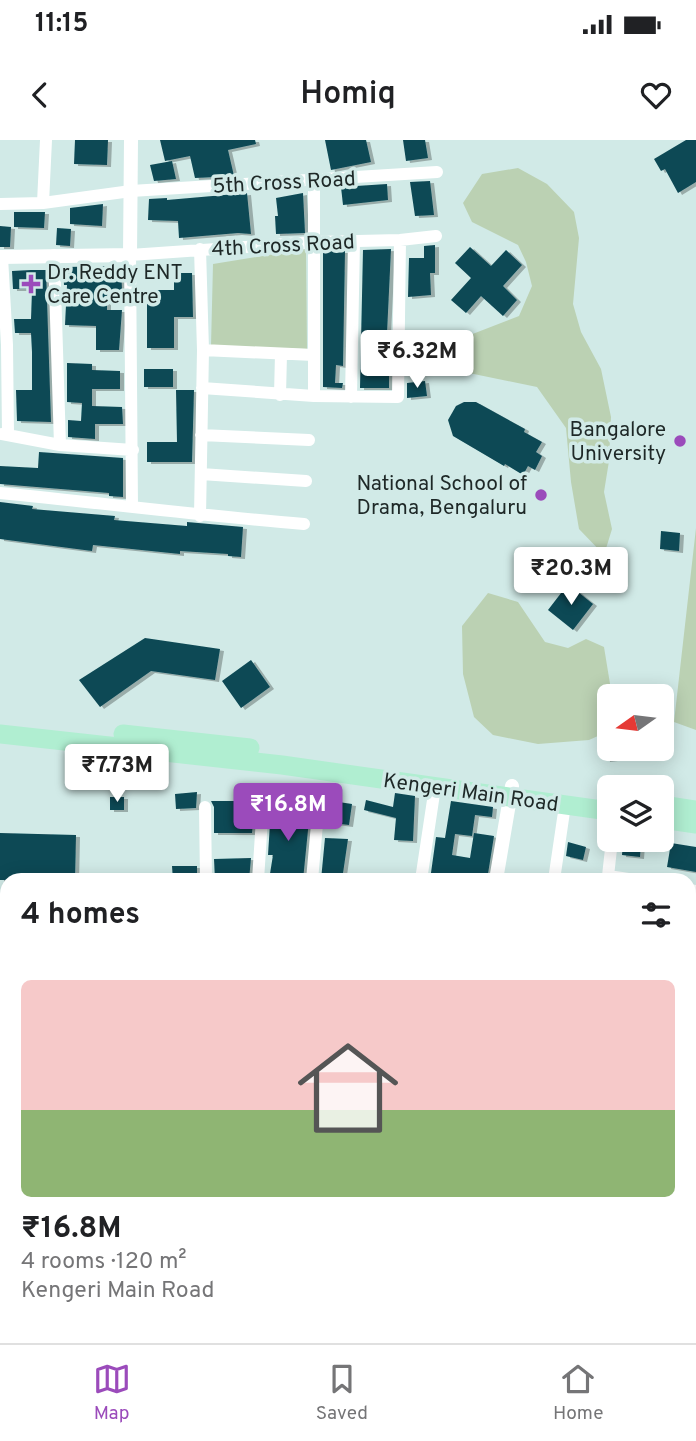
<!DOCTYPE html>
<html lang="en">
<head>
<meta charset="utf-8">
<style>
  :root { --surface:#fff; --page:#f2f2f2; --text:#202124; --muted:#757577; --line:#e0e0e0; --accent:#9b4bbb }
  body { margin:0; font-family:Overpass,sans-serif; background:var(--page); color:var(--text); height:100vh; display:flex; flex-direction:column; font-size:26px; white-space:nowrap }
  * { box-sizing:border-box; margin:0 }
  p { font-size:23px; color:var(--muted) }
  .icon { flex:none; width:38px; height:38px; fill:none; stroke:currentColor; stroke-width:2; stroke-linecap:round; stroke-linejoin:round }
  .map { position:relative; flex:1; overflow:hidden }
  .drawer { position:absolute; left:0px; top:733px; width:696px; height:471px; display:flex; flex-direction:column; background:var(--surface); border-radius:21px 21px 0 0; box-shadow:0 4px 18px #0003 }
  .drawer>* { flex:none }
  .needle { width:46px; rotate:256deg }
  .controls { position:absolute; left:597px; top:544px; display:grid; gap:14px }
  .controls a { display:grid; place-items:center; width:77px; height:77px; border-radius:10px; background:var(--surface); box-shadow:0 4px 18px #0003; font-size:35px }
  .price { position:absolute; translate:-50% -60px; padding:0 16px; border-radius:7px; background:#fff; color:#222; font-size:23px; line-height:46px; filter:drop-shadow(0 2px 4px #0008) }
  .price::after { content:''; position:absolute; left:50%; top:42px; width:21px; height:16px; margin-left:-10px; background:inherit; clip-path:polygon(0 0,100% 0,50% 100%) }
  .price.current { background:var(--accent); color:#fff }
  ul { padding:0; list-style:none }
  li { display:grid; align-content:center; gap:14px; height:371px; padding:0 21px }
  li span { display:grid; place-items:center; height:217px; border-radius:10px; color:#555 }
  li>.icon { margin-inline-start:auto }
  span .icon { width:126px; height:126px; fill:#fffc; stroke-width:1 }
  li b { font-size:30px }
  h2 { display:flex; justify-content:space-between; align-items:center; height:84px; padding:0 21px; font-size:30px }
  .status { display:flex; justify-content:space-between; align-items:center; height:49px; padding:0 35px; background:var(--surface); direction:ltr }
  .status svg { height:19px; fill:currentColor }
  header { display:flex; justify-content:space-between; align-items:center; height:91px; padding:0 21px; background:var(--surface); font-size:32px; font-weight:600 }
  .menu { display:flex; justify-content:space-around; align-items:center; height:98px; border-top:2px solid var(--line); background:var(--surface); font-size:19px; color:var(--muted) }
  .menu a { display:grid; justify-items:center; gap:4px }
  .menu .current { color:var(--accent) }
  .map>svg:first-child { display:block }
  .green { fill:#bbd1b3 }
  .building { fill:#0b4854; filter:url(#shadow) }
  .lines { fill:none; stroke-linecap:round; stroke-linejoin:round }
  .minor { stroke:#fff; stroke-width:12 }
  .tertiary { stroke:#fff; stroke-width:14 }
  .primary { stroke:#b0eed1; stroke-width:19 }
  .poi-dot { fill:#9b4bbb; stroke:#d1eae7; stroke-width:2.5 }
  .labels { text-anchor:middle; stroke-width:7; stroke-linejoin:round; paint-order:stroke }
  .street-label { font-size:21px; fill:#1e2827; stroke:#d1eae7 }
  .poi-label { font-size:21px; fill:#1e2827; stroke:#d1eae7; text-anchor:end }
</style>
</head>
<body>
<div class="status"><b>11:15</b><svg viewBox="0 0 49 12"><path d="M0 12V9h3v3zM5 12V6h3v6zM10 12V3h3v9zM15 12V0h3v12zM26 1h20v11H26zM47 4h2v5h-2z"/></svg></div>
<header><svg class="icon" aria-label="back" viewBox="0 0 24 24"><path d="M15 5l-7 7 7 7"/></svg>Homiq<svg class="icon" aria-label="heart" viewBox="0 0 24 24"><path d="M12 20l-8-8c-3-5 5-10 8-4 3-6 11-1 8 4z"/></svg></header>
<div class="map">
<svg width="696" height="1203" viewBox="0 0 696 1203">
  <defs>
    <filter id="shadow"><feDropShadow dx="4" dy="2" stdDeviation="0" flood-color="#0004"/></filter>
  </defs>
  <rect width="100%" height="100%" fill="#d1eae7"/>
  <path class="green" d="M 518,28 L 547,44 L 574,72 L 579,98 L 573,164 L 581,192 L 601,229 L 611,277 L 609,321 L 604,352 L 612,389 L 604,415 L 579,389 L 571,342 L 566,288 L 537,247 L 469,233 L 459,213 L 470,195 L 519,176 L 532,146 L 526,122 L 518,105 L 472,82 L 463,63 L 482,34 Z
    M 306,109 L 307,209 L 211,206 L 213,124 Z
    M 696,388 L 696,590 L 674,582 Z
    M 488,453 L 518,462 L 545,502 L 568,508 L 586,499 L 604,507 L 612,556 L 609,556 L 609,591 L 589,600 L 538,604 L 493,595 L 474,577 L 463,534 L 462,486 Z"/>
  <path class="building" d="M 75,0 L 108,0 L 107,25 L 74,24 Z
    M 160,0 L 255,0 L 256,4 L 228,10 L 234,36 L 195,38 L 190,16 L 165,21 Z
    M 325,0 L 366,0 L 371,22 L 331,30 Z
    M 403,0 L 425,0 L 428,18 L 406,21 Z
    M 686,0 L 696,0 L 696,42 L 678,53 L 665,29 L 661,31 L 654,19 Z
    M 172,21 L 176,39 L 154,41 L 150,25 Z
    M 430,41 L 434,75 L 415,76 L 410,42 Z
    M 387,44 L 388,60 L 343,65 L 341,47 Z
    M 247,53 L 251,94 L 238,93 L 179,98 L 178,81 L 148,80 L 149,59 L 167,58 L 167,60 Z
    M 303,53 L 305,93 L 276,94 L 275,76 L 278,76 L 276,58 Z
    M 103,64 L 102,86 L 70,84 L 70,68 Z
    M 14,72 L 45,72 L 44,88 L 14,87 Z
    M 0,86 L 11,87 L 10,107 L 0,107 Z
    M 57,88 L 71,89 L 70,106 L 56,105 Z
    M 435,105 L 435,133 L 430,133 L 431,155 L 408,157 L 409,118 L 424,118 L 424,106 Z
    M 470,107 L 491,126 L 506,110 L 522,125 L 503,146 L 517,160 L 503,176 L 481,156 L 466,173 L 451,160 L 471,138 L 455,123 Z
    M 391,109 L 387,193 L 371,192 L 369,217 L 389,217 L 389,248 L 360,248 L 363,110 Z
    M 323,111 L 345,111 L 343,226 L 336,225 L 335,243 L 343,243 L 342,248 L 323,247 Z
    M 121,126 L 122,150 L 107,150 L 107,170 L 122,170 L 119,210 L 96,210 L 96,186 L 65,185 L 67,145 L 64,145 L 63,130 L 65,127 Z
    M 31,130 L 46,130 L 51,282 L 17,281 L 16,250 L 32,250 L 32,212 L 31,193 L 15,193 L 14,179 L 31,179 L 32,151 L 31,149 L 13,149 L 12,131 Z
    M 174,133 L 192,133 L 193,177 L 174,177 L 174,208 L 147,208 L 147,150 L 174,150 Z
    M 426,194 L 426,213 L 407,213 L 408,195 Z
    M 67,223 L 92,224 L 92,230 L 120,231 L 120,249 L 92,249 L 92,266 L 122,267 L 123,284 L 95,284 L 95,299 L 68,297 L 68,280 L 81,281 L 82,263 L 67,262 Z
    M 144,229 L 173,229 L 173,247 L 144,247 Z
    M 425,241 L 427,256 L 407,258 L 407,243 Z
    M 176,250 L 194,250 L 192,322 L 147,322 L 147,302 L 177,302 Z
    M 464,262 L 476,262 L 525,289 L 524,292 L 542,302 L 536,312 L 542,316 L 535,330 L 528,326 L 523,335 L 505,324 L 504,326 L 453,296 L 448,280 L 456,266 Z
    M 39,312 L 123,318 L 123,357 L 109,356 L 109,353 L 0,344 L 0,326 L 38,328 Z
    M 0,362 L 33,366 L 32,369 L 115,376 L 114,380 L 187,386 L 187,382 L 243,387 L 241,417 L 228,416 L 228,414 L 180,411 L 180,414 L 93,405 L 92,411 L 0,399 Z
    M 661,391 L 680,393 L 679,411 L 660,409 Z
    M 568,444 L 593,464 L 573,490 L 548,470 Z
    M 145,498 L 220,509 L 215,540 L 151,531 L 100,567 L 79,540 Z
    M 251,520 L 270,547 L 241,568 L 222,541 Z
    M 605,609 L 621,609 L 622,618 L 606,620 Z
    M 197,652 L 196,668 L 176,669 L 175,654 Z
    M 395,653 L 415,656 L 413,701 L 394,700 L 396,678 L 364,670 L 366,660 L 393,667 Z
    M 110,657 L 124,657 L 124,670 L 110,670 Z
    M 325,660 L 352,664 L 349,685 L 326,682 Z
    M 211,661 L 255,661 L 252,693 L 214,693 L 214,667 Z
    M 451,661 L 493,667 L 492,677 L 475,675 L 472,696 L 455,694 L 452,715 L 470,718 L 474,693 L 494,696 L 487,740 L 430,740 L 436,697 L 445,698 Z
    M 271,668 L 310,670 L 303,740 L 269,740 L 273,715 L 268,715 Z
    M 0,693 L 76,695 L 75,740 L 0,740 Z
    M 325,698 L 348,699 L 342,740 L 321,740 Z
    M 568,702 L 586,707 L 583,720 L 566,716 Z
    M 623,702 L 641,703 L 640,717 L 622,715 Z
    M 671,703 L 696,707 L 696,732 L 667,727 Z
    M 251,718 L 249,740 L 215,740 L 214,719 Z
    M 172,726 L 197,726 L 197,740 L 173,740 Z"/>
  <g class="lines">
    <path class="minor" d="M 314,42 L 314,256 L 398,257 L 400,100
      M 43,63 L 46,0
      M 0,64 L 43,63 L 131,51 L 437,32
      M 54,115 L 60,305
      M 2,117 L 7,205 L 8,294
      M 203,210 L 314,215
      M 202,248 L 314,256
      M 280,255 L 281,214
      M 351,257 L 354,101
      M 2,294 L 60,305 L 133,310
      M 201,295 L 309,300
      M 201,334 L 306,341
      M 0,353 C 102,363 203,376 304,384
      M 132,367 L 130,115 L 315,102 L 400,100 L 436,96
      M 200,376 L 203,210 L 200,109
      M 205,667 L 206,740
      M 612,700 L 608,736 L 635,740
      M 258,740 L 263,663
      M 312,740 L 318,673
      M 421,740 L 435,647
      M 554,740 L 565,665
      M 690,750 L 696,751
      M 0,765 L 7,765
      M 690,838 L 696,781
      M 690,937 L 694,939 L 696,956
      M 0,983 L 7,982
      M 690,1092 L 696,1092
      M 690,1147 L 696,1149
      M 300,1197 L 316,1203
      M 79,1203 L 81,1197
      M 108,1203 L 110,1197"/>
    <path class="tertiary" d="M 0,117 L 130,115 L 131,0
      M 496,740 L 512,646
      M 0,1084 L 0,1124
      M 166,1197 L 173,1203
      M 379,1197 L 380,1203
      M 636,1203 L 637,1197"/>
    <path class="primary" d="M 0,594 L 282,625 L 609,671
      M 123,594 L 250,608
      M 662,665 L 696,670
      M 662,679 L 696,684"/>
  </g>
  <g class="poi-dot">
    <path d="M27.5 133.5h7v7h7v7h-7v7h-7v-7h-7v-7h7z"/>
    <circle cx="680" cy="301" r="7"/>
    <circle cx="541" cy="355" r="7"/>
  </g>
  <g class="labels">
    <g class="street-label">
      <text transform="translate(284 42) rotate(-3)" y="7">5th Cross Road</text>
      <text transform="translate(283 105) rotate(-3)" y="7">4th Cross Road</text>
      <text transform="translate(471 652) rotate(8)" y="7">Kengeri Main Road</text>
    </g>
    <g class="poi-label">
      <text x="47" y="139" text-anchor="start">Dr. Reddy ENT<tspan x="47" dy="24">Care Centre</tspan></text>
      <text x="666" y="296">Bangalore<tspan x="666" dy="24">University</tspan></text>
      <text x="527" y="350">National School of<tspan x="527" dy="24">Drama, Bengaluru</tspan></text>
    </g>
  </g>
</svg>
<div class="controls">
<a><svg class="needle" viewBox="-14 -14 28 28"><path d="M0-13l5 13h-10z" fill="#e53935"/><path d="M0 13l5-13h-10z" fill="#757577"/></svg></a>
<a><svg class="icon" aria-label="layers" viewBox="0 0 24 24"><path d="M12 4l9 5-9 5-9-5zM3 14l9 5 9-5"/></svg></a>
</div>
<b class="price" style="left:417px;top:250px">₹6.32M</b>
<b class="price" style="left:571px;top:467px">₹20.3M</b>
<b class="price" style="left:117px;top:664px">₹7.73M</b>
<b class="price current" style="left:288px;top:703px">₹16.8M</b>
<section class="drawer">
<h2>4 homes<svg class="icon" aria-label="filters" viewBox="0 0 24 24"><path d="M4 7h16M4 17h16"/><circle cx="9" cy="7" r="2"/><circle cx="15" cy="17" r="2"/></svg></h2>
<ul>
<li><span style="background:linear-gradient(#f6c9c9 60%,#8fb573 0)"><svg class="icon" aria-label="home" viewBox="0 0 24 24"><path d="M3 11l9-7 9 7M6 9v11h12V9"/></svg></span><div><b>₹16.8M</b><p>4 rooms · 120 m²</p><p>Kengeri Main Road</p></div></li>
</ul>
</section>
</div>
<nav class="menu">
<a class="current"><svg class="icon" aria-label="map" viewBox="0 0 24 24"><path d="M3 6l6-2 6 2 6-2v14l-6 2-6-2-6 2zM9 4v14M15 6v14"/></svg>Map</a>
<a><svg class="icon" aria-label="saved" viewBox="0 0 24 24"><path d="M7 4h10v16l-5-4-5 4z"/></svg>Saved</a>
<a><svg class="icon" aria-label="home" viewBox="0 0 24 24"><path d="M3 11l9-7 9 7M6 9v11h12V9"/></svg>Home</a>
</nav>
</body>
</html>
